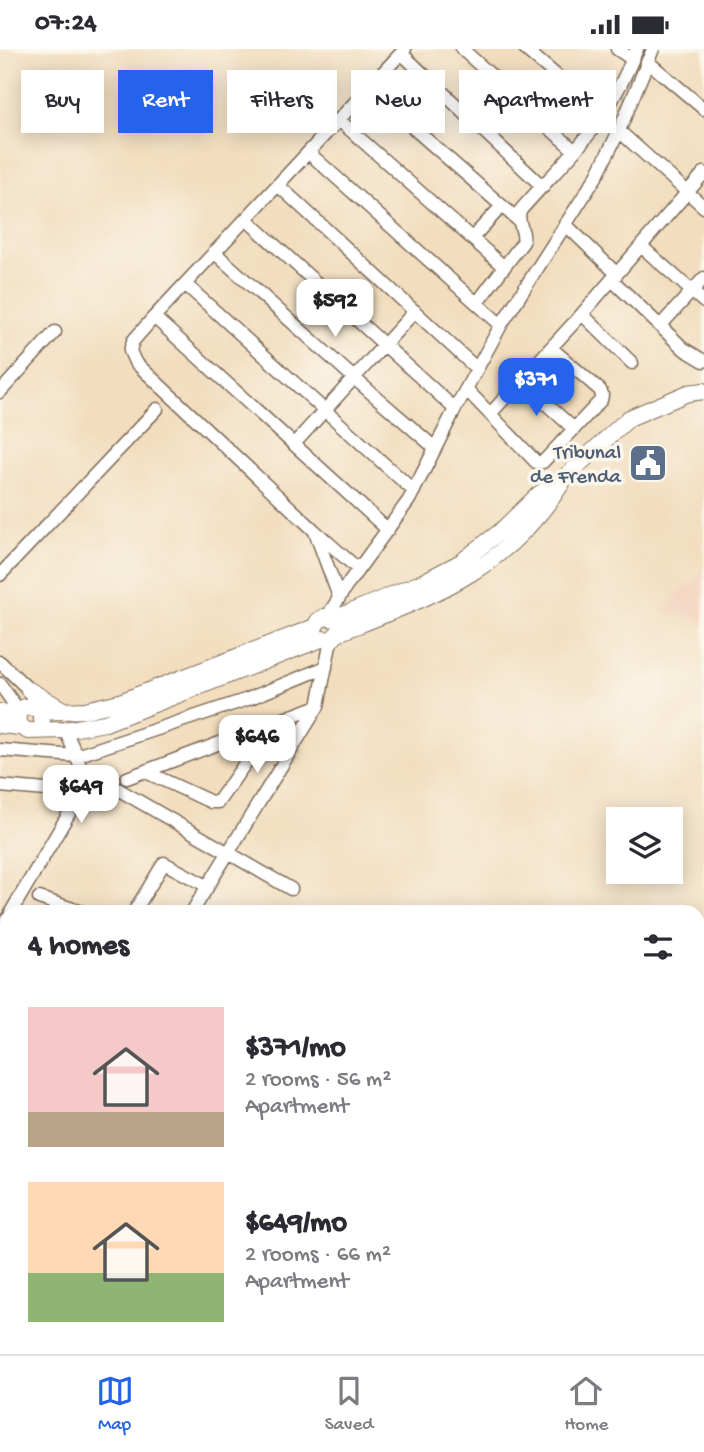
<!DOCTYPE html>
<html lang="en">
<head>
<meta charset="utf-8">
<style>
  :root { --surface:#fff; --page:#f2f2f3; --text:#2b2b33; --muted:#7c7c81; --line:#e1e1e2; --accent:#2563eb }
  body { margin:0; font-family:"Gochi Hand",sans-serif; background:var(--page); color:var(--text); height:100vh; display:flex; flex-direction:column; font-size:26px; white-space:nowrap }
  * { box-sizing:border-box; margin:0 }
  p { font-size:23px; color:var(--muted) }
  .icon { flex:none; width:38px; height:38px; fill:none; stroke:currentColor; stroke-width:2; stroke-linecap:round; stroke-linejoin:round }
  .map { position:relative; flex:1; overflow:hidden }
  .drawer { position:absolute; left:0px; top:856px; width:705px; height:450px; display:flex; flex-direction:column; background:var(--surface); border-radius:21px 21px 0 0; box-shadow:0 4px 18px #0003 }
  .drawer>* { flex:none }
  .guide { position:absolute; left:21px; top:21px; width:663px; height:63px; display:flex; gap:14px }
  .controls { position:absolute; left:606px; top:758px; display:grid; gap:14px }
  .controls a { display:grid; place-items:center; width:77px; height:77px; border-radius:0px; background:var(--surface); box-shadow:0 4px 18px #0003; font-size:35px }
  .price { position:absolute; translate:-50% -60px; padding:0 16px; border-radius:14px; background:#fff; color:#222; font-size:23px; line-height:46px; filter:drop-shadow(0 2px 4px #0008) }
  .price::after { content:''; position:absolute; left:50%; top:42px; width:21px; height:16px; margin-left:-10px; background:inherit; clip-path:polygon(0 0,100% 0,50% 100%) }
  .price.active { background:var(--accent); color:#fff }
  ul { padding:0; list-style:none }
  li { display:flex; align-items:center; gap:21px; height:175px; padding:0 28px }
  li span { display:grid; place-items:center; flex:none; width:196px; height:140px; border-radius:0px; color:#555 }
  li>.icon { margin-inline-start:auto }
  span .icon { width:84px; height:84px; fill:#fffc; stroke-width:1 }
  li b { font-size:30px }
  h2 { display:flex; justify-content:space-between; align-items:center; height:84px; padding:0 28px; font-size:30px }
  .pill { padding:0 24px; border-radius:0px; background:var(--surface); box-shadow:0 4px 18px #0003; font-size:24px; line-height:63px }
  .pill.active { background:var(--accent); color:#fff }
  .status { display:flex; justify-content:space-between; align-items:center; height:49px; padding:0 35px; background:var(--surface); direction:ltr }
  .status svg { height:19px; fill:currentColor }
  .tabs { display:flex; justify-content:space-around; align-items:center; height:98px; border-top:2px solid var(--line); background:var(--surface); font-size:19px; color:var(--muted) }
  .tabs a { display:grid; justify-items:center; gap:4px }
  .tabs .active { color:var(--accent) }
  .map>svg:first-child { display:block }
  .built { fill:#f3d4bf }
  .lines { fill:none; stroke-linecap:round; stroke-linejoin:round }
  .minor-casing { stroke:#7b6956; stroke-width:15 }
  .secondary-casing { stroke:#7b6956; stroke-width:18 }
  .primary-casing { stroke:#7b6956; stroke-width:22 }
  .minor { stroke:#fff; stroke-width:12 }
  .secondary { stroke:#fff; stroke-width:16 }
  .primary { stroke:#fff; stroke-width:19 }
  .labels { text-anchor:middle; stroke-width:7; stroke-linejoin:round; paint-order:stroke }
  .service-label { font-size:21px; fill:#4e5e75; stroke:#fbf7ec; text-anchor:end }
</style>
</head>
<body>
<div class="status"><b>07:24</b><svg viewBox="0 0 49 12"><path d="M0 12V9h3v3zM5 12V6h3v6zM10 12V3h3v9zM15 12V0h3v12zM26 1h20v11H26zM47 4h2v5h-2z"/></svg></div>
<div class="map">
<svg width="704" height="1305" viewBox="0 0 704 1305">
  <rect width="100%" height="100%" fill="#fbf7ec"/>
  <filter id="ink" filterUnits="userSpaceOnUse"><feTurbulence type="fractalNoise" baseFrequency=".0143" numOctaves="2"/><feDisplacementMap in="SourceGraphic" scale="14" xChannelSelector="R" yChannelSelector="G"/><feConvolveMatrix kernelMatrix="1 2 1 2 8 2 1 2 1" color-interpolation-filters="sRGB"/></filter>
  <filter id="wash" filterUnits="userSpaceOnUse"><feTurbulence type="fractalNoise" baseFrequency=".00686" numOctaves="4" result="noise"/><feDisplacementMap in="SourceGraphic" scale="28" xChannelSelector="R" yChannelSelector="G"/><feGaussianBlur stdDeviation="1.57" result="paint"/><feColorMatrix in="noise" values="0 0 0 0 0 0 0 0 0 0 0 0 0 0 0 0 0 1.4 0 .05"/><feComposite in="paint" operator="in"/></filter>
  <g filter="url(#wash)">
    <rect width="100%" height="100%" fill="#f2ddbe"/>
    <path class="built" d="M 704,522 L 704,570 L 659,563 Z"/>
  </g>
  <g filter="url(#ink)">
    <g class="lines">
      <defs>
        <path id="minor" d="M 462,0 L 575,102
          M 525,0 L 603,66
          M 617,0 L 632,10
          M 401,4 L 543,138
          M 647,12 L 704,60
          M 368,39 L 518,171
          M 339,71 L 504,218
          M 619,82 L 704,158
          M 309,104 L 501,276
          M 278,136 L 477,320
          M 246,170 L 455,360
          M 565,175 L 617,225
          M 472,189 L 502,157
          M 641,197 L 704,253
          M 214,203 L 354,329 L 435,399
          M 612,231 L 684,300 L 704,312
          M 185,235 L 414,442
          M 477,254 L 523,193 C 526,182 516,174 520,162 C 542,136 568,112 589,85 C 610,59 624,30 637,0
          M 582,265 L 632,314
          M 154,268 L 388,481
          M 660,277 L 704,229
          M 521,332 L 574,380
          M 466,340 L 536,413 L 543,413 L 601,351 L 602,346 L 600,341 L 551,299
          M 0,343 L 55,283
          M 491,364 L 582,265 L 704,124
          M 294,395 L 415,262
          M 315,483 L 339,548
          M 358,520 L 315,482 L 135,313 L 130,302 L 133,292 L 154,268 L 405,0
          M 0,526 L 157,360
          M 327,568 L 349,533 L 409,451 L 455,360 L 501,276 L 596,128 L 619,82 L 653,0
          M 0,613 L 25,637 L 33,648
          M 0,635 L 19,662
          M 0,701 L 76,707 L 248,650 L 326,618
          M 81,719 L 291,840
          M 146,723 L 211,753 L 218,753 L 256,699 L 302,683
          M 127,729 L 318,657
          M 0,737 L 81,744
          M 39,849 L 82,863
          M 11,863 L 81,744 C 86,721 74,702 65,681
          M 134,863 L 164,814 L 207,837
          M 192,863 L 318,657 L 331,591
          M 0,882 L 7,870
          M 0,906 L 7,908
          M 0,964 L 7,966
          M 0,1084 L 7,1086
          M 698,1118 L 704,1120
          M 698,1154 L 704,1147
          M 698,1239 L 704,1236
          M 0,1241 L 7,1238
          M 36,1298 L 39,1305
          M 205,1298 L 208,1305
          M 362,1298 L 369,1305
          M 292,1305 L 304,1298
          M 462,1305 L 467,1298
          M 567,1305 L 572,1298
          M 627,1305 L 632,1298"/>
        <path id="secondary" d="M 29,641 L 65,662
          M 0,663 L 18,665
          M 40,663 L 85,661 L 120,653 L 315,578 L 318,572 L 324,568 L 334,570 L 423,533 L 461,513 L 501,482 L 538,446 L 565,428 L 629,369 L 688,344 L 704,342
          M 0,676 L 21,678 L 28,682 L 65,681 L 105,674 L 321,590 L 331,591 L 338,584 C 431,547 505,523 562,434
          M 21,678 C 15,671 17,662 25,658 L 36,659 L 40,663 L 42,671"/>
        <path id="primary" d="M 698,904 L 704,900
          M 698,925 L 704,920
          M 408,1305 L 411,1298"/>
      </defs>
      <use href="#minor" class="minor-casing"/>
      <use href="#secondary" class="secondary-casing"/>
      <use href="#primary" class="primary-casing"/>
      <use href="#minor" class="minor"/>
      <use href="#secondary" class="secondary"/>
      <use href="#primary" class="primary"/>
    </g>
  </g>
  <defs>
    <symbol id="civic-square" viewBox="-11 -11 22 22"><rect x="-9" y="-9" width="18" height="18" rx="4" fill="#5c6f8a" stroke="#fbf7ec"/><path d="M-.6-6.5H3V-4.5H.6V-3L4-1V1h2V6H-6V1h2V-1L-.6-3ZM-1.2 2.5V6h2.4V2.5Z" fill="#fff"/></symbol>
  </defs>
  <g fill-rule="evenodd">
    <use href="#civic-square" x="626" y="392" width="44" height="44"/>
  </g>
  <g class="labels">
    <g class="service-label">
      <text x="621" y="409">Tribunal<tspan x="621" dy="24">de Frenda</tspan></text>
    </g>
  </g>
</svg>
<div class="controls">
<a><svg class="icon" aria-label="layers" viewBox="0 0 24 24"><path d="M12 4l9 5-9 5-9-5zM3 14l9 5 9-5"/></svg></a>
</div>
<b class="price" style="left:335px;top:290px">$592</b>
<b class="price active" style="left:536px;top:369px">$371</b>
<b class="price" style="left:257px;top:726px">$646</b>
<b class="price" style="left:81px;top:776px">$649</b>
<div class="guide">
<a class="pill">Buy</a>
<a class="pill active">Rent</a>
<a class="pill">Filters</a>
<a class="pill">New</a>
<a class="pill">Apartment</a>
</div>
<section class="drawer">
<h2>4 homes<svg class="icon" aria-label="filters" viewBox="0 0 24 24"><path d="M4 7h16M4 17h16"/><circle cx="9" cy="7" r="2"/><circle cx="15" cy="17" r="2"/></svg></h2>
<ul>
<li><span style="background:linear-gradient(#f6c9c9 75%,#b9a48a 0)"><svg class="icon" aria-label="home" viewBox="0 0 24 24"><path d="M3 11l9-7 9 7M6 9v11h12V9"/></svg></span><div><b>$371/mo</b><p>2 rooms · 56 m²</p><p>Apartment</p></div></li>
<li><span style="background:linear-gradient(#ffd9b3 65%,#8fb573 0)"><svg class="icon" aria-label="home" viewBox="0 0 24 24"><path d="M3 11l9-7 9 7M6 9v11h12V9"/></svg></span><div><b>$649/mo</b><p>2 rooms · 66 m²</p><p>Apartment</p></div></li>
</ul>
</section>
</div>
<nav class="tabs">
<a class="active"><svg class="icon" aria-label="map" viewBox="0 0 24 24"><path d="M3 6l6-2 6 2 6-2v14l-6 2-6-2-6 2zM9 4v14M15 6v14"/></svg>Map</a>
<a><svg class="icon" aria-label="saved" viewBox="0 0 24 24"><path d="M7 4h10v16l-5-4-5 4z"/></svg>Saved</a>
<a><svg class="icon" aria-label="home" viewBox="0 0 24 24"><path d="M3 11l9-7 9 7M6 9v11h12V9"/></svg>Home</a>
</nav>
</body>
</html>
